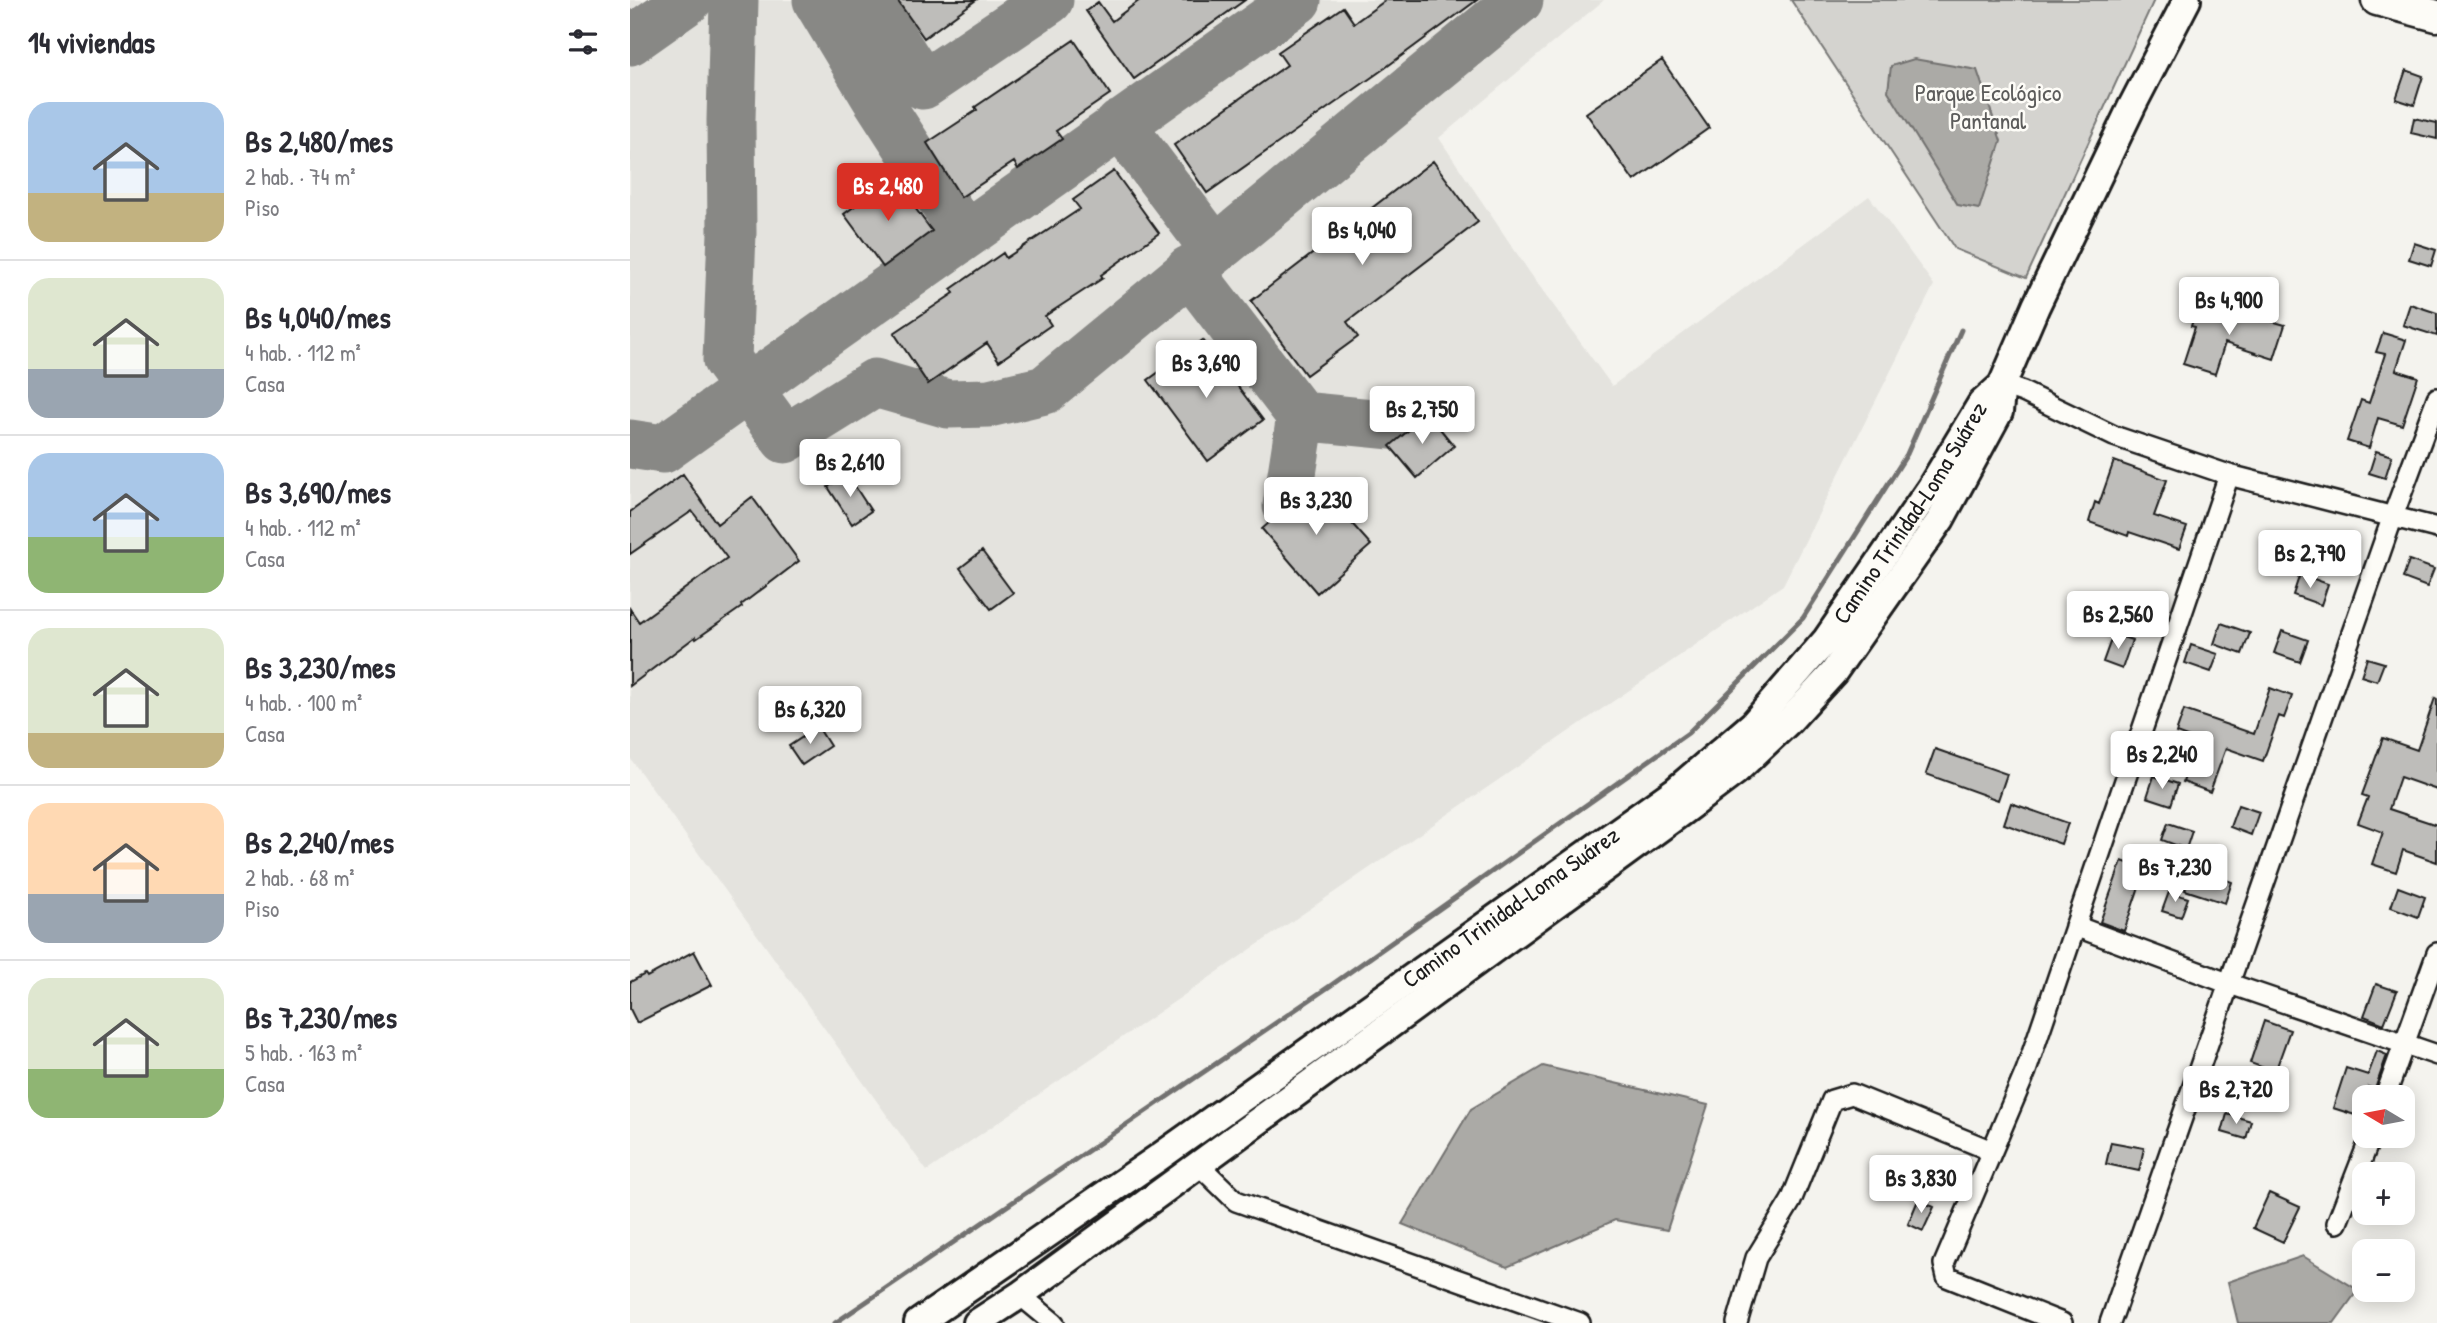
<!DOCTYPE html>
<html lang="es">
<head>
<meta charset="utf-8">
<style>
  :root { --surface:#fff; --page:#f2f2f3; --text:#2b2b33; --muted:#7c7c81; --line:#e1e1e2; --accent:#d93025 }
  body { margin:0; font-family:"Patrick Hand",sans-serif; background:var(--page); color:var(--text); height:100vh; display:flex; flex-direction:column; font-size:26px; white-space:nowrap }
  * { box-sizing:border-box; margin:0 }
  p { font-size:23px; color:var(--muted) }
  .icon { flex:none; width:38px; height:38px; fill:none; stroke:currentColor; stroke-width:2; stroke-linecap:round; stroke-linejoin:round }
  .map { position:relative; flex:1; overflow:hidden }
  .side { display:flex; flex-direction:column; background:var(--surface); width:630px }
  .side>* { flex:none }
  .needle { width:46px; rotate:280deg }
  .tools { position:absolute; left:1722px; top:1085px; display:grid; gap:14px }
  .tools a { display:grid; place-items:center; width:63px; height:63px; border-radius:14px; background:var(--surface); box-shadow:0 4px 18px #0003; font-size:35px }
  .price { position:absolute; translate:-50% -60px; padding:0 16px; border-radius:7px; background:#fff; color:#222; font-size:23px; line-height:46px; filter:drop-shadow(0 2px 4px #0008) }
  .price::after { content:''; position:absolute; left:50%; top:42px; width:21px; height:16px; margin-left:-10px; background:inherit; clip-path:polygon(0 0,100% 0,50% 100%) }
  .price.selected { background:var(--accent); color:#fff }
  ul { padding:0; list-style:none }
  li { display:flex; align-items:center; gap:21px; height:175px; padding:0 28px }
  li+li { border-top:2px solid var(--line) }
  li span { display:grid; place-items:center; flex:none; width:196px; height:140px; border-radius:21px; color:#555 }
  li>.icon { margin-inline-start:auto }
  span .icon { width:84px; height:84px; fill:#fffc; stroke-width:1 }
  li b { font-size:30px }
  h2 { display:flex; justify-content:space-between; align-items:center; height:84px; padding:0 28px; font-size:30px }
  main { display:flex; flex:1; min-height:0 }
  .map>svg:first-child { display:block }
  .built { fill:#e4e3de }
  .green { fill:#d4d3cf; stroke:#787876; stroke-width:2 }
  .water { fill:#abaaa6; stroke:#72716f; stroke-width:2 }
  .lines { fill:none; stroke-linecap:round; stroke-linejoin:round }
  .stream { stroke:#72716f; stroke-width:5 }
  .taxiway { stroke:#888885; stroke-width:49 }
  .building { fill:#bebdba; stroke:#1c1c1c; stroke-width:2 }
  .street-casing { stroke:#1c1c1c; stroke-width:24 }
  .secondary-casing { stroke:#1c1c1c; stroke-width:32 }
  .primary-casing { stroke:#1c1c1c; stroke-width:35 }
  .street { stroke:#fdfcf7; stroke-width:19 }
  .secondary { stroke:#fdfcf7; stroke-width:26 }
  .primary { stroke:#fdfcf7; stroke-width:30 }
  .labels { text-anchor:middle; stroke-width:5; stroke-linejoin:round; paint-order:stroke }
  .park-label { font-size:24px; fill:#5c5c5b; stroke:#fdfcf7 }
  .street-label { font-size:24px; fill:#1c1c1c; stroke:#fdfcf7 }
</style>
</head>
<body>
<main>
<section class="side">
<h2>14 viviendas<svg class="icon" aria-label="filters" viewBox="0 0 24 24"><path d="M4 7h16M4 17h16"/><circle cx="9" cy="7" r="2"/><circle cx="15" cy="17" r="2"/></svg></h2>
<ul>
<li><span style="background:linear-gradient(#a9c7e8 65%,#c2b280 0)"><svg class="icon" aria-label="home" viewBox="0 0 24 24"><path d="M3 11l9-7 9 7M6 9v11h12V9"/></svg></span><div><b>Bs 2,480/mes</b><p>2 hab. · 74 m²</p><p>Piso</p></div></li>
<li><span style="background:linear-gradient(#dfe7d0 65%,#9aa5b1 0)"><svg class="icon" aria-label="home" viewBox="0 0 24 24"><path d="M3 11l9-7 9 7M6 9v11h12V9"/></svg></span><div><b>Bs 4,040/mes</b><p>4 hab. · 112 m²</p><p>Casa</p></div></li>
<li><span style="background:linear-gradient(#a9c7e8 60%,#8fb573 0)"><svg class="icon" aria-label="home" viewBox="0 0 24 24"><path d="M3 11l9-7 9 7M6 9v11h12V9"/></svg></span><div><b>Bs 3,690/mes</b><p>4 hab. · 112 m²</p><p>Casa</p></div></li>
<li><span style="background:linear-gradient(#dfe7d0 75%,#c2b280 0)"><svg class="icon" aria-label="home" viewBox="0 0 24 24"><path d="M3 11l9-7 9 7M6 9v11h12V9"/></svg></span><div><b>Bs 3,230/mes</b><p>4 hab. · 100 m²</p><p>Casa</p></div></li>
<li><span style="background:linear-gradient(#ffd9b3 65%,#9aa5b1 0)"><svg class="icon" aria-label="home" viewBox="0 0 24 24"><path d="M3 11l9-7 9 7M6 9v11h12V9"/></svg></span><div><b>Bs 2,240/mes</b><p>2 hab. · 68 m²</p><p>Piso</p></div></li>
<li><span style="background:linear-gradient(#dfe7d0 65%,#8fb573 0)"><svg class="icon" aria-label="home" viewBox="0 0 24 24"><path d="M3 11l9-7 9 7M6 9v11h12V9"/></svg></span><div><b>Bs 7,230/mes</b><p>5 hab. · 163 m²</p><p>Casa</p></div></li>
</ul>
</section>
<div class="map">
<svg width="1807" height="1323" viewBox="0 0 1807 1323">
  <rect width="100%" height="100%" fill="#f4f3ee"/>
  <filter id="ink" filterUnits="userSpaceOnUse"><feTurbulence type="fractalNoise" baseFrequency=".0143" numOctaves="2"/><feDisplacementMap in="SourceGraphic" scale="14" xChannelSelector="R" yChannelSelector="G"/><feConvolveMatrix kernelMatrix="1 2 1 2 8 2 1 2 1" color-interpolation-filters="sRGB"/></filter>
  <g filter="url(#ink)">
    <path class="built" d="M 0,0 L 974,0 L 809,138 L 900,273 L 982,386 L 1239,196 L 1304,285 L 1153,585 L 297,1171 L 0,758 Z"/>
    <path class="green" d="M 1161,0 L 1524,0 L 1396,278 L 1325,249 Z"/>
    <path class="water" d="M 1284,59 L 1347,70 L 1371,141 L 1349,209 L 1328,205 L 1258,91 L 1261,66 Z
      M 913,1066 L 1078,1105 L 1037,1230 L 985,1220 L 877,1267 L 772,1224 L 841,1109 Z
      M 1673,1256 L 1728,1290 L 1704,1323 L 1608,1323 L 1598,1282 Z"/>
    <g class="lines">
      <path class="stream" d="M 205,1323 L 700,986 L 1058,733 L 1173,618 L 1277,454 L 1331,330"/>
      <path class="taxiway" d="M 104,0 L 101,120 L 102,233 L 97,360 L 155,439 L 245,383 L 318,404 L 359,403 L 415,390 L 889,0
        M 187,0 L 246,98 L 334,234
        M 238,0 L 293,85 L 419,0
        M 0,41 L 58,0
        M 490,124 L 585,250
        M 559,270 L 671,416 L 657,506
        M 671,416 L 782,427
        M 0,444 L 33,449 L 667,0"/>
    </g>
    <path class="building" d="M 267,0 L 346,0 L 294,38 Z
      M 510,0 L 615,0 L 504,79 L 456,11 L 468,2 L 482,21 Z
      M 756,0 L 847,0 L 755,68 L 577,193 L 544,145 L 657,65 L 648,52 L 713,7 L 724,23 Z
      M 444,40 L 480,94 L 426,131 L 432,139 L 388,169 L 384,162 L 331,197 L 297,143 L 347,110 L 345,107 Z
      M 1032,60 L 1079,128 L 1004,181 L 956,113 Z
      M 1776,70 L 1793,76 L 1784,105 L 1766,99 Z
      M 1784,118 L 1807,123 L 1807,139 L 1781,133 Z
      M 803,161 L 848,222 L 717,322 L 728,337 L 676,375 L 621,301 Z
      M 484,171 L 529,233 L 471,275 L 473,278 L 415,316 L 421,325 L 369,361 L 357,343 L 298,384 L 264,333 L 324,293 L 321,289 L 373,253 L 376,258 L 450,209 L 443,200 Z
      M 263,178 L 302,231 L 253,267 L 214,214 Z
      M 1784,243 L 1806,250 L 1801,266 L 1779,259 Z
      M 1569,302 L 1630,321 L 1631,318 L 1655,325 L 1644,359 L 1595,343 L 1585,374 L 1553,364 L 1565,327 L 1561,326 Z
      M 1780,304 L 1807,313 L 1807,336 L 1773,325 Z
      M 1753,333 L 1776,340 L 1766,370 L 1788,377 L 1772,425 L 1748,418 L 1739,448 L 1717,441 L 1731,400 L 1739,403 L 1755,354 L 1746,352 Z
      M 573,340 L 633,420 L 578,461 L 518,380 Z
      M 798,414 L 824,446 L 787,478 L 760,446 Z
      M 1746,451 L 1762,456 L 1755,478 L 1739,473 Z
      M 1484,461 L 1537,480 L 1524,516 L 1557,527 L 1549,549 L 1499,532 L 1498,536 L 1459,522 L 1465,502 L 1469,504 Z
      M 53,474 L 87,524 L 122,497 L 169,561 L 111,605 L 112,607 L 66,639 L 65,637 L 0,686 L 0,609 L 9,622 L 97,558 L 62,511 L 0,554 L 0,512 Z
      M 217,474 L 241,511 L 222,524 L 198,487 Z
      M 685,482 L 741,545 L 687,593 L 632,529 Z
      M 352,551 L 383,593 L 361,609 L 330,568 Z
      M 1779,560 L 1804,569 L 1797,587 L 1773,578 Z
      M 1670,574 L 1698,584 L 1691,605 L 1663,595 Z
      M 1591,623 L 1620,633 L 1612,654 L 1584,644 Z
      M 1652,631 L 1678,640 L 1670,662 L 1644,653 Z
      M 1483,634 L 1502,640 L 1492,669 L 1473,662 Z
      M 1561,645 L 1588,654 L 1581,672 L 1555,663 Z
      M 1737,658 L 1754,663 L 1747,681 L 1731,676 Z
      M 1640,688 L 1662,696 L 1654,718 L 1649,716 L 1633,761 L 1596,748 L 1580,792 L 1553,782 L 1568,741 L 1546,733 L 1554,710 L 1624,734 Z
      M 1805,698 L 1807,699 L 1807,790 L 1770,777 L 1759,809 L 1807,825 L 1807,862 L 1773,850 L 1766,872 L 1742,864 L 1753,832 L 1728,823 L 1738,797 L 1732,795 L 1753,738 L 1787,750 Z
      M 188,727 L 200,746 L 172,765 L 159,746 Z
      M 1305,749 L 1377,774 L 1368,800 L 1296,774 Z
      M 1524,776 L 1548,784 L 1541,805 L 1517,797 Z
      M 1381,803 L 1438,823 L 1431,844 L 1374,824 Z
      M 1608,805 L 1629,812 L 1621,835 L 1600,827 Z
      M 1538,823 L 1562,831 L 1556,849 L 1532,840 Z
      M 1492,861 L 1515,869 L 1494,931 L 1470,922 Z
      M 1560,875 L 1580,882 L 1583,875 L 1602,882 L 1595,903 L 1555,890 Z
      M 1768,887 L 1795,897 L 1788,917 L 1761,907 Z
      M 1539,892 L 1558,898 L 1551,917 L 1532,911 Z
      M 64,951 L 82,985 L 7,1023 L 0,1009 L 0,982 L 15,974 L 17,977 Z
      M 1746,984 L 1767,991 L 1754,1024 L 1734,1016 Z
      M 1634,1021 L 1660,1030 L 1645,1072 L 1620,1063 Z
      M 1747,1051 L 1757,1055 L 1745,1089 L 1738,1087 L 1728,1116 L 1703,1108 L 1716,1068 L 1738,1075 Z
      M 1597,1114 L 1621,1121 L 1616,1139 L 1592,1132 Z
      M 1481,1142 L 1514,1148 L 1509,1171 L 1476,1164 Z
      M 1639,1193 L 1670,1207 L 1653,1242 L 1623,1228 Z
      M 1288,1200 L 1304,1207 L 1293,1231 L 1278,1224 Z"/>
    <g class="lines">
      <defs>
        <path id="street" d="M 1372,385 L 1393,392 L 1484,436 L 1599,475 L 1807,528
          M 1445,926 L 1600,984 L 1807,1055
          M 1755,1097 L 1807,953
          M 568,1164 L 606,1201 L 950,1323
          M 1707,1223 L 1741,1136
          M 390,1295 L 424,1323
          M 1107,1323 L 1126,1258 L 1161,1201 L 1202,1100 L 1222,1094 L 1362,1151
          M 1432,1323 L 1317,1277 L 1314,1264 L 1396,1071 L 1599,475
          M 1480,1323 L 1763,516 L 1807,398"/>
        <g id="secondary">
          <path id="s1" d="M 288,1323 L 528,1158 L 1046,790 L 1123,724 L 1196,640 L 1301,487 L 1351,404 L 1372,385"/>
          <path d="M 347,1323 L 390,1295 L 1053,811 L 1105,772 L 1160,720 L 1203,673 L 1311,519 L 1369,412 L 1372,385 L 1406,306 L 1502,106 L 1557,0"/>
        </g>
        <path id="primary" d="M 1747,0 L 1807,16"/>
      </defs>
      <use href="#street" class="street-casing"/>
      <use href="#secondary" class="secondary-casing"/>
      <use href="#primary" class="primary-casing"/>
      <use href="#street" class="street"/>
      <use href="#secondary" class="secondary"/>
      <use href="#primary" class="primary"/>
    </g>
  </g>
  <g class="labels">
    <g class="park-label">
      <text x="1358" y="101">Parque Ecológico<tspan x="1358" dy="28">Pantanal</tspan></text>
    </g>
    <g class="street-label">
      <text dy="8" stroke="none"><textPath href="#s1" startOffset="1292">Camino Trinidad-Loma Suárez</textPath></text>
      <text dy="8" stroke="none"><textPath href="#s1" startOffset="724">Camino Trinidad-Loma Suárez</textPath></text>
    </g>
  </g>
</svg>
<div class="tools">
<a><svg class="needle" viewBox="-14 -14 28 28"><path d="M0-13l5 13h-10z" fill="#e53935"/><path d="M0 13l5-13h-10z" fill="#7c7c81"/></svg></a>
<a>+</a>
<a>−</a>
</div>
<b class="price selected" style="left:258px;top:223px">Bs 2,480</b>
<b class="price" style="left:732px;top:267px">Bs 4,040</b>
<b class="price" style="left:1599px;top:337px">Bs 4,900</b>
<b class="price" style="left:576px;top:400px">Bs 3,690</b>
<b class="price" style="left:792px;top:446px">Bs 2,750</b>
<b class="price" style="left:220px;top:499px">Bs 2,610</b>
<b class="price" style="left:686px;top:537px">Bs 3,230</b>
<b class="price" style="left:1680px;top:590px">Bs 2,790</b>
<b class="price" style="left:1488px;top:651px">Bs 2,560</b>
<b class="price" style="left:180px;top:746px">Bs 6,320</b>
<b class="price" style="left:1532px;top:791px">Bs 2,240</b>
<b class="price" style="left:1545px;top:904px">Bs 7,230</b>
<b class="price" style="left:1606px;top:1126px">Bs 2,720</b>
<b class="price" style="left:1291px;top:1215px">Bs 3,830</b>
</div>
</main>
</body>
</html>
